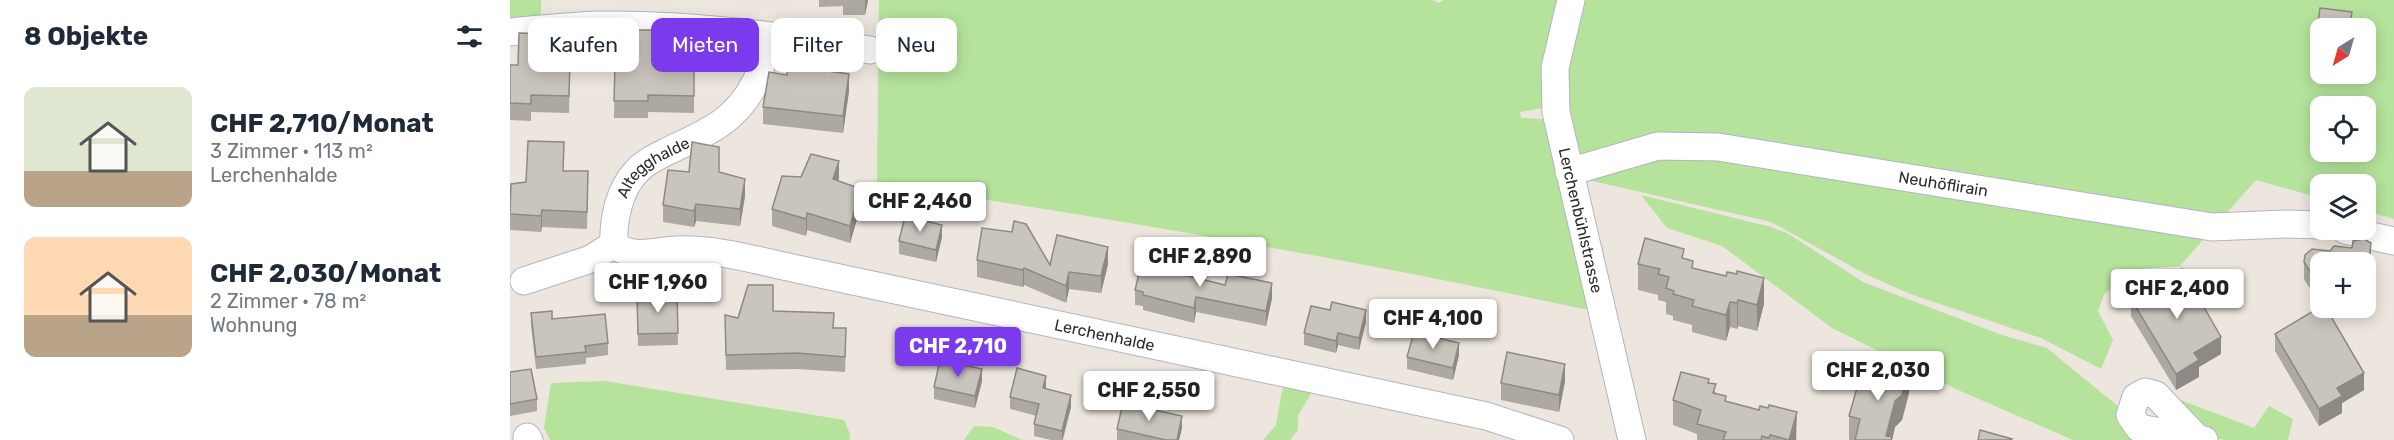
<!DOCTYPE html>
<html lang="de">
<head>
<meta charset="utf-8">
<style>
  :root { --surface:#fff; --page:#f6f6f7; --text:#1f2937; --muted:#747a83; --accent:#7c3aed }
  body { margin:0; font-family:Rubik,sans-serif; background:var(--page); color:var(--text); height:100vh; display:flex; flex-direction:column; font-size:22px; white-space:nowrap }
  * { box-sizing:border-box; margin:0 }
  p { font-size:20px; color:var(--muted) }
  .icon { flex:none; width:33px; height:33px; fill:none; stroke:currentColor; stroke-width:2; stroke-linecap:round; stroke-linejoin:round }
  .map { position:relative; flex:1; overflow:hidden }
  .drawer { display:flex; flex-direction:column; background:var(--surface); width:510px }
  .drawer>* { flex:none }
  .hud { position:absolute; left:18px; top:18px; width:570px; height:54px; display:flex; gap:12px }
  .needle { width:39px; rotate:217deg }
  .controls { position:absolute; left:1800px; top:18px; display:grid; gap:12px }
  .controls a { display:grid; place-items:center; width:66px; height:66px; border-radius:12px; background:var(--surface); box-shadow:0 3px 15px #0003; font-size:30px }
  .price { position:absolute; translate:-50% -51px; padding:0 14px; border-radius:6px; background:#fff; color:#222; font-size:20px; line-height:39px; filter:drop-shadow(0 2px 3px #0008) }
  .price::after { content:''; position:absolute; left:50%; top:36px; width:18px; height:14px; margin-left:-9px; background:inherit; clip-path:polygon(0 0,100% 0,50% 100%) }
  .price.on { background:var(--accent); color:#fff }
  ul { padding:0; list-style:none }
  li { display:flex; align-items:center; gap:18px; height:150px; padding:0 24px }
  li span { display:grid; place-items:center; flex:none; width:168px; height:120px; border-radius:12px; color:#555 }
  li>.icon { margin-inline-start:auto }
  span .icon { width:72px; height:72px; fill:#fffc; stroke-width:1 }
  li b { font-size:26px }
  h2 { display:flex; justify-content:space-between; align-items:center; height:72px; padding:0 24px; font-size:26px }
  .tag { padding:0 21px; border-radius:12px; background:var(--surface); box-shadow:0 3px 15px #0003; font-size:21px; line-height:54px }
  .tag.on { background:var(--accent); color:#fff }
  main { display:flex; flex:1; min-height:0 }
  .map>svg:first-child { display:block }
  .green { fill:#b5e39b; fill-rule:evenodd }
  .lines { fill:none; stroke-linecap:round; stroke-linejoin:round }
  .minor-casing { stroke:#b2b5bf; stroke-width:29 }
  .minor { stroke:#fff; stroke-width:27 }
  .wall { fill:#ada9a2 }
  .shaded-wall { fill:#8d8984 }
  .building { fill:#c9c4bc; stroke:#8d8984; stroke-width:1.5 }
  .labels { text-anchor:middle; stroke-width:5; stroke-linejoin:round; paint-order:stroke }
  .street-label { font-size:16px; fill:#2c2c2c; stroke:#fff }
</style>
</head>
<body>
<main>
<section class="drawer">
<h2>8 Objekte<svg class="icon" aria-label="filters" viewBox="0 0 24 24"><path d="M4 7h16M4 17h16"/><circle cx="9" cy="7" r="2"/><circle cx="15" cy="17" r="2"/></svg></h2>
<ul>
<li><span style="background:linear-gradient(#dfe7d0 70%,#b9a48a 0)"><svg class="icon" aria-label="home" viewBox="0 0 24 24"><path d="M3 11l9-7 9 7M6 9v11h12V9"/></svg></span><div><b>CHF 2,710/Monat</b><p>3 Zimmer · 113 m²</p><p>Lerchenhalde</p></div></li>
<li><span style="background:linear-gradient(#ffd9b3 65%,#b9a48a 0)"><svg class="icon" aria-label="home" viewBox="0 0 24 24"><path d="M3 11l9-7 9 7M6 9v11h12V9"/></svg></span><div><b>CHF 2,030/Monat</b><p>2 Zimmer · 78 m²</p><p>Wohnung</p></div></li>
</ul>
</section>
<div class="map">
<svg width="1884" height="440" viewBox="0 0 1884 440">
  <rect width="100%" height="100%" fill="#ede6de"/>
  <path class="green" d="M 0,0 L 31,0 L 31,16 L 0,19 Z
    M 369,0 L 922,0 L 929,3 L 933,0 L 1050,0 L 1033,108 L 1010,112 L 1011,118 L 1033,119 L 1038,123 L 1083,311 C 846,260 607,219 367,183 Z
    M 1072,0 L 1884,0 L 1884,219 L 1856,211 L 1856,184 L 1810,184 L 1810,198 L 1746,180 L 1670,266 L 1630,269 L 1594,294 L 1588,311 L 1603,340 L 1591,369 L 1531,338 L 1403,295 L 1357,275 L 1261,222 L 1078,180 L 1059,113 L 1056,84 ZM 1810,28 L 1856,28 L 1856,74 L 1810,74 ZM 1810,106 L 1856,106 L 1856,152 L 1810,152 Z
    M 1131,195 L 1261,227 L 1277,233 L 1353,282 L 1492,335 L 1537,348 L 1615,412 L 1663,440 L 1563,440 L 1448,390 L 1322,328 L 1212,246 L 1157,228 Z
    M 774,380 L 804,388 L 788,416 L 788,430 L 780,440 L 753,440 L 766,425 Z
    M 95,381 L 334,420 L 340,434 L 340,440 L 40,440 L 34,428 L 41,383 Z
    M 1638,383 L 1673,401 L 1744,428 L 1759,406 L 1783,419 L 1778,440 L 1715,440 L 1692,435 Z
    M 464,426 L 483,427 L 512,440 L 454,440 Z"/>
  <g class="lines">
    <defs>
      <g id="minor">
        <path id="s1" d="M 1061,0 L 1045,68 L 1046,112 L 1122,440"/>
        <path d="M 0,32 C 30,29 61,26 91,25 C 181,24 272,36 360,50"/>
        <path id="s2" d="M 1059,172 L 1148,146 L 1208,147 L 1702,227 L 1775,224 L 1810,225"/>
        <path d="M 1835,230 L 1884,241"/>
        <path id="s3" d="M 104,244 C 121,260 145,251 166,250 C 206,248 248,261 287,269 L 976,416 L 1050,440"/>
        <path id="s4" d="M 104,244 C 103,220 109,189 127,171 C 135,162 148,156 158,151 C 195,133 224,123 244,85 C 255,66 253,52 241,34"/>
        <path d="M 14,281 L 81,259 L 104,244"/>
        <path d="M 17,437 L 19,440"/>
        <path d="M 1687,438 L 1646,395 L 1635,392 L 1626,397 L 1620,415 L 1629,428 L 1694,440"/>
      </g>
    </defs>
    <use href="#minor" class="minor-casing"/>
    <use href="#minor" class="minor"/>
  </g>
  <path class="wall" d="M 309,0 L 358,0 L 355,15 L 333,15 L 333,6 L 309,7 Z
    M 1810,8 L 1842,12 L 1841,28 L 1810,28 L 1810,59 L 1805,59 L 1805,47 Z
    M 156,54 L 184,54 L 184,113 L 138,112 L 138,118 L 104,118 L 105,65 L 125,62 Z
    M 40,59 L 60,76 L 59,113 L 21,112 L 21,121 L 0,120 L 0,65 L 8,65 Z
    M 314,64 L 313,70 L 339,91 L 333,133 L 253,124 L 253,107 L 277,75 Z
    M 54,171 L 78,188 L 77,229 L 32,227 L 31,232 L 0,230 L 0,195 L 16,182 Z
    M 179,172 L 209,172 L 235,196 L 230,226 L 186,221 L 184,227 L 153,222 L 153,205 Z
    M 329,178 L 328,181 L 351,206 L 340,243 L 297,230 L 296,236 L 262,226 L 262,209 Z
    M 502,232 L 540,265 L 598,264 L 591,293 L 559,289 L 556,303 L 514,285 L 513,287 L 467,277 L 467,260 Z
    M 432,237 L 426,262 L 389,254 L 389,241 Z
    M 1174,259 L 1183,268 L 1254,304 L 1247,331 L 1228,326 L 1227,329 L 1220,327 L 1216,341 L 1182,332 L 1182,325 L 1163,320 L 1163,316 L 1156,314 L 1156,302 L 1148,300 L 1148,295 L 1128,290 L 1128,264 Z
    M 1861,259 L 1857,294 L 1856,262 L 1810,262 L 1810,288 L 1799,287 L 1794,279 L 1794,262 Z
    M 660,272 L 762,298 L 756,326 L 686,312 L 684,323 L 633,310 L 633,306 L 625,305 L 625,290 Z
    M 167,295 L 168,345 L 128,346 L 127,296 Z
    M 1621,299 L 1711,354 L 1689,367 L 1689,377 L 1666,390 L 1621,316 Z
    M 263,311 L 324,328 L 336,344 L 335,372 L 287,369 L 216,370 L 215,315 L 228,318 Z
    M 21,313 L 42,319 L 98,343 L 98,355 L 76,358 L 76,364 L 26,369 L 21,325 Z
    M 856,322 L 849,350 L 828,345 L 826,353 L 794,345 L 794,333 Z
    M 1765,334 L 1854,390 L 1832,403 L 1832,413 L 1809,426 L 1765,351 Z
    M 949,355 L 943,380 L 897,369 L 897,357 Z
    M 0,372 L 27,399 L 27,411 L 0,416 Z
    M 472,381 L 465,408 L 424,399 L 424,387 Z
    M 1055,381 L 1049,412 L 991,400 L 991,383 Z
    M 1199,383 L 1206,393 L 1216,401 L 1287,438 L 1286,440 L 1187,440 L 1187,434 L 1163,425 L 1163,400 Z
    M 536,388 L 536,389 L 561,407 L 553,440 L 541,440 L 524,436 L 524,424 L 527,416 L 500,409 L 500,397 Z
    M 1399,393 L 1392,420 L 1385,427 L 1382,440 L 1339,440 L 1339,416 Z
    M 672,428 L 669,440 L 607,440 L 607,429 Z"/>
  <path class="shaded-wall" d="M 355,0 L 358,0 L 355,15 Z
    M 1842,12 L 1841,28 L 1839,28 Z
    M 314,47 L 314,64 L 311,87 L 311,70 Z
    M 339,74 L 339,91 L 333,133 L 333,116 Z
    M 329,161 L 329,178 L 323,196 L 323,179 Z
    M 235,179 L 235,196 L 230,226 L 230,209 Z
    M 351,189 L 351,206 L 340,243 L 340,226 Z
    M 186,204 L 186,221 L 184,227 L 184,211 Z
    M 32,210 L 32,227 L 31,232 L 31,216 Z
    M 297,213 L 297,230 L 296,236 L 296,219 Z
    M 432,225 L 432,237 L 426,262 L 426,250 Z
    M 1861,243 L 1861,259 L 1857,294 L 1856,295 L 1856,278 Z
    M 598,247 L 598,264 L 591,293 L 591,276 Z
    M 514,268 L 514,285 L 513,287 L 513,270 Z
    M 559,272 L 559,289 L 556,303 L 556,286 Z
    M 1254,278 L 1254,304 L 1247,331 L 1247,305 Z
    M 762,283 L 762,298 L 756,326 L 756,311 Z
    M 686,297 L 686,312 L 684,323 L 684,308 Z
    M 1228,300 L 1228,326 L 1227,329 L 1227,303 Z
    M 1220,302 L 1220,327 L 1216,341 L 1216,315 Z
    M 856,310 L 856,322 L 849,350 L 849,338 Z
    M 828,333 L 828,345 L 826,353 L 826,341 Z
    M 1711,337 L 1711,354 L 1689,367 L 1689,377 L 1666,390 L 1666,374 L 1684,353 Z
    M 949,343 L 949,355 L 943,380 L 943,368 Z
    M 1055,364 L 1055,381 L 1049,412 L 1049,395 Z
    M 1399,368 L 1399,393 L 1392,420 L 1385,427 L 1382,440 L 1376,440 L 1376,436 L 1385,401 Z
    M 472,369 L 472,381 L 465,408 L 465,396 Z
    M 1854,373 L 1854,390 L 1832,403 L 1832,413 L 1809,426 L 1809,409 L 1827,388 Z
    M 536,376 L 536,388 L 533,400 L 533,388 Z
    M 561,395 L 561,407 L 552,440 L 552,431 Z
    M 1287,412 L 1286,440 L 1279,440 Z
    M 672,416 L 672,428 L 669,440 L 667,440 Z"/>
  <path class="building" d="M 1810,8 L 1842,12 L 1839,28 L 1810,28 L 1810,47 L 1805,47 Z
    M 125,30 L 156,30 L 156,54 L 184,54 L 184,96 L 138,95 L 138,101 L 104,101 L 105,65 L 125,62 Z
    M 9,33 L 40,34 L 40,59 L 60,59 L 59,96 L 21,95 L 21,104 L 0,103 L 0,65 L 8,65 Z
    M 281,42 L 314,47 L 311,70 L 339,74 L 333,116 L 253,107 L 259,72 L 277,75 Z
    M 18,141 L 54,142 L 53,171 L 78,171 L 77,212 L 32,210 L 31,216 L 0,214 L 1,184 L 16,182 Z
    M 182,142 L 209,147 L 209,172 L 235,179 L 230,209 L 186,204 L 184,211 L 153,205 L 158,170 L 179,172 Z
    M 301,154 L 329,161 L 323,179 L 351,189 L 340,226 L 297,213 L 296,219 L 262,209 L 272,176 L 291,177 Z
    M 395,216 L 432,225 L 426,250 L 389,241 Z
    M 504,221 L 516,224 L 540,265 L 547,235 L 598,247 L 591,276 L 559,272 L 556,286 L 514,268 L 513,270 L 467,260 L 472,228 L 502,232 Z
    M 1135,238 L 1174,249 L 1172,258 L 1183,261 L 1182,268 L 1216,276 L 1217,272 L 1227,274 L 1227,271 L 1254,278 L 1247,305 L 1228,300 L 1227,303 L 1220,302 L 1216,315 L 1182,306 L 1184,300 L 1163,294 L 1164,291 L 1156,288 L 1159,277 L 1148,274 L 1150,269 L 1128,264 Z
    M 1854,239 L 1861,243 L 1857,277 L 1856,278 L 1856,262 L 1810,262 L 1810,271 L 1799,270 L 1794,262 L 1795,255 L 1802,249 L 1820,251 L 1824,246 L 1842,248 L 1843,241 Z
    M 633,257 L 660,264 L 658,271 L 715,285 L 718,274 L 762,283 L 756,311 L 686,297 L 684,308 L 633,295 L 633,292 L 625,290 Z
    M 1672,269 L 1711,337 L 1684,353 L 1689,360 L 1666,374 L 1621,299 Z
    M 238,285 L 263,285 L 263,311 L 324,313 L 323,328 L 336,328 L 335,357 L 287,353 L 216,355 L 215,315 L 228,318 Z
    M 167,295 L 168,333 L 128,334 L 127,296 Z
    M 822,302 L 856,310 L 849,338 L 828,333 L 826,341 L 794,333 L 801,306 L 820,310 Z
    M 1810,307 L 1816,308 L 1854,373 L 1827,388 L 1832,396 L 1809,409 L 1765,334 Z
    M 42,311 L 42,319 L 95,314 L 98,343 L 75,346 L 76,352 L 26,357 L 21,313 Z
    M 904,332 L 949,343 L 943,368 L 897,357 Z
    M 997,352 L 1055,364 L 1049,395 L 991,383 Z
    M 430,360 L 472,369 L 465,396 L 424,387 Z
    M 1372,360 L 1399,368 L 1392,395 L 1385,401 L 1376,436 L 1382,437 L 1381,440 L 1345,440 L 1350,419 L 1339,416 L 1349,381 L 1363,385 Z
    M 507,368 L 536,376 L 533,388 L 561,395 L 552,431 L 524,424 L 529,404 L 500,397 Z
    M 21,369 L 27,399 L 0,404 L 0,372 Z
    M 1171,372 L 1199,379 L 1198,383 L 1206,384 L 1203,393 L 1216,396 L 1215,401 L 1249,410 L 1250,406 L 1258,408 L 1259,405 L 1287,412 L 1279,440 L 1260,435 L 1259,438 L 1252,436 L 1251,440 L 1213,440 L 1216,432 L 1187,424 L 1191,410 L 1163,400 Z
    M 613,403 L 672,416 L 667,440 L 656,440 L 607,429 Z
    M 1470,430 L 1502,439 L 1501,440 L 1468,440 Z"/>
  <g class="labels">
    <g class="street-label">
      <text dy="6" stroke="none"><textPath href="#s4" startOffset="93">Altegghalde</textPath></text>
      <text dy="6" stroke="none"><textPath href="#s2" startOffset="381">Neuhöflirain</textPath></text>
      <text dy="6" stroke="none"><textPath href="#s1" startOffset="225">Lerchenbühlstrasse</textPath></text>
      <text dy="6" stroke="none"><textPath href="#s3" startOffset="502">Lerchenhalde</textPath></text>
    </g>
  </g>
</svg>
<div class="controls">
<a><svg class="needle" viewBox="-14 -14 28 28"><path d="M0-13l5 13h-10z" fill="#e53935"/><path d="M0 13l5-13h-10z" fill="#747a83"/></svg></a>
<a><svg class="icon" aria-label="locate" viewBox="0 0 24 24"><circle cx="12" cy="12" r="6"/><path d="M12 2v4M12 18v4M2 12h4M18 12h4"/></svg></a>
<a><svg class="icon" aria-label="layers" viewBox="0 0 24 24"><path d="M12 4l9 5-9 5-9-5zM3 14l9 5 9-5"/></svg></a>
<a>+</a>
</div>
<b class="price" style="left:410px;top:233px">CHF 2,460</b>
<b class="price" style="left:690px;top:288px">CHF 2,890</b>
<b class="price" style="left:148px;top:314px">CHF 1,960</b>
<b class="price" style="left:1667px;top:320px">CHF 2,400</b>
<b class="price" style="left:923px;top:350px">CHF 4,100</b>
<b class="price on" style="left:448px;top:378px">CHF 2,710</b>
<b class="price" style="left:1368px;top:402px">CHF 2,030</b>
<b class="price" style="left:639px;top:422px">CHF 2,550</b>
<div class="hud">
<a class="tag">Kaufen</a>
<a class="tag on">Mieten</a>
<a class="tag">Filter</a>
<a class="tag">Neu</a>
</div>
</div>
</main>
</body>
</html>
